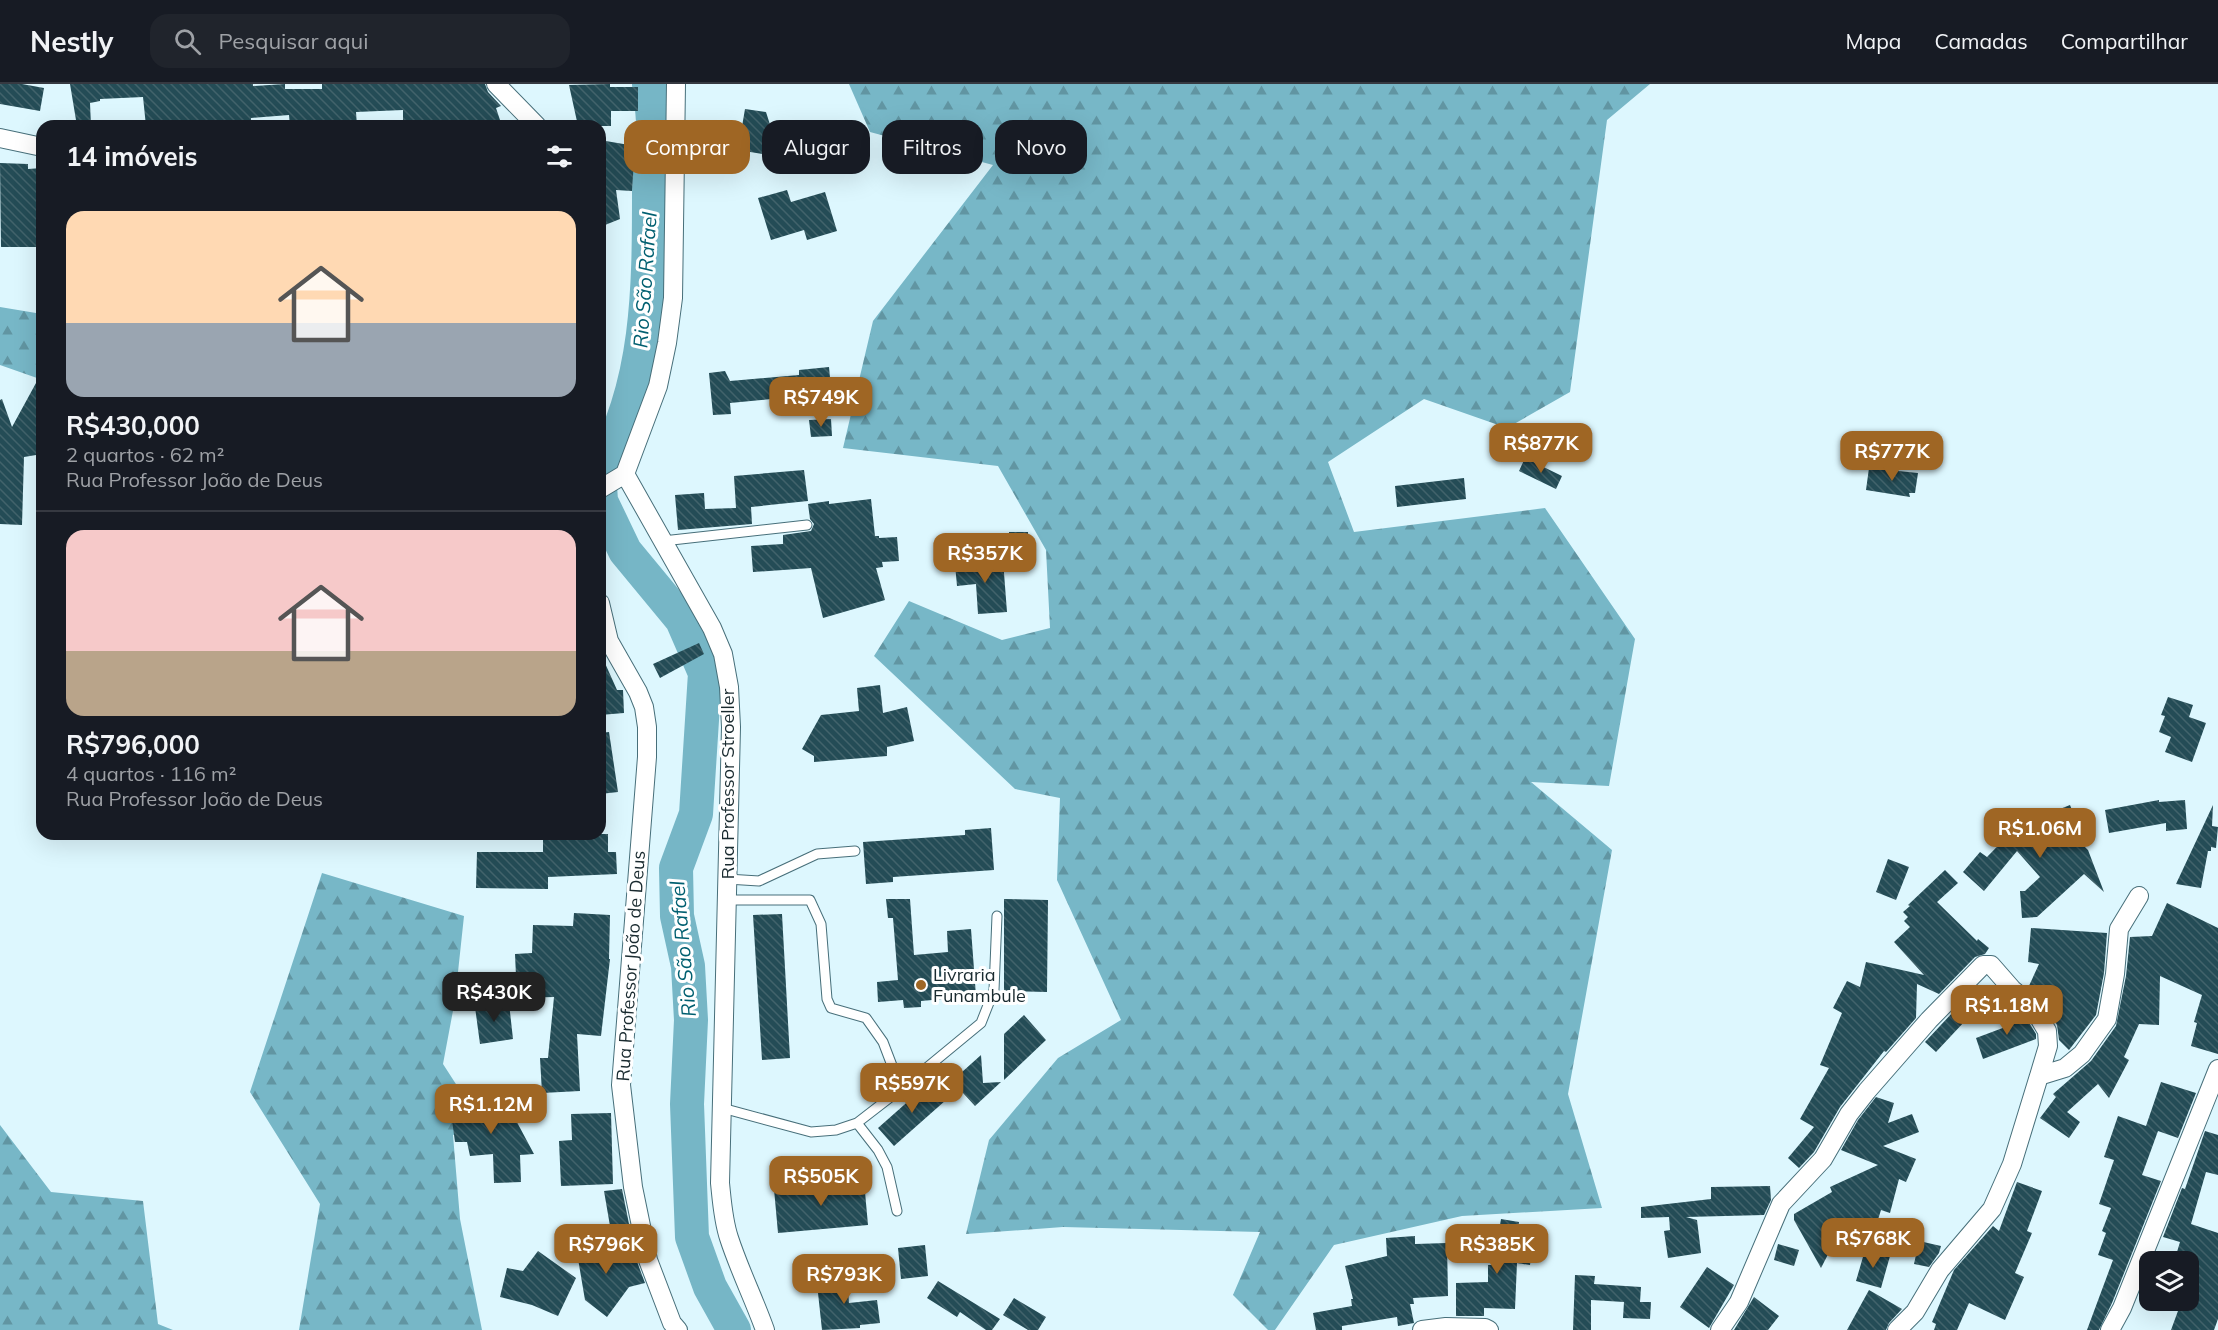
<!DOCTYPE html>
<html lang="pt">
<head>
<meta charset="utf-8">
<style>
  :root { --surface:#171b24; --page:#20242c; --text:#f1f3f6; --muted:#9ea1a6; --line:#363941; --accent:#9f6624 }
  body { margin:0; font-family:Mulish,sans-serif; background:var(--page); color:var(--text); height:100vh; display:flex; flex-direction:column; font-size:22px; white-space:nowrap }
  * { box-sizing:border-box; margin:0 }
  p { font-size:20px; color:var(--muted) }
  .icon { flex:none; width:33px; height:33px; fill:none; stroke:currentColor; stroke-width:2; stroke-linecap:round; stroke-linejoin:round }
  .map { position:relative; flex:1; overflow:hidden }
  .panel { position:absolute; left:36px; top:36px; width:570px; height:720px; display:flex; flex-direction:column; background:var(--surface); border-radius:18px; box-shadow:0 6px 24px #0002 }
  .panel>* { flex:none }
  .banner { position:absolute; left:624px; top:36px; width:570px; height:54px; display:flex; gap:12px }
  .fabs { position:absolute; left:2139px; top:1167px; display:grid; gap:12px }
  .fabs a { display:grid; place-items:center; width:60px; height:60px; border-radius:12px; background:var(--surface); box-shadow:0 6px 24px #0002; font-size:30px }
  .price { position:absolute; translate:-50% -51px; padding:0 14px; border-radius:12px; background:var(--accent); color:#fff; font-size:20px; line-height:39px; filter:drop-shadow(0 2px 3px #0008) }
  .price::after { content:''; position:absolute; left:50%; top:36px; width:18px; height:14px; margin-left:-9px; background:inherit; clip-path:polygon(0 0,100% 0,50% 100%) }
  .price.active { background:#222; color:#fff }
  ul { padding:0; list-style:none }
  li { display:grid; align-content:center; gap:12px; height:318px; padding:0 30px }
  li+li { border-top:2px solid var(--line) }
  li span { display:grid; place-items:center; height:186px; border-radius:18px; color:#555 }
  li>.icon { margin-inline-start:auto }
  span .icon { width:108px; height:108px; fill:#fffc; stroke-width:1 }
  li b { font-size:26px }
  h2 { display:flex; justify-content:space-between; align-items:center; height:72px; padding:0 30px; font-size:26px }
  .chip { padding:0 21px; border-radius:18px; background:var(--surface); box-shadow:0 6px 24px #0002; font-size:21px; line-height:54px }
  .chip.active { background:var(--accent); color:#fff }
  header { display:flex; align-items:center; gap:36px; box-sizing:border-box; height:84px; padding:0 30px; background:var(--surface); border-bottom:2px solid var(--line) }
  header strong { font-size:28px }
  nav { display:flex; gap:33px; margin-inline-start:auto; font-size:21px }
  .search { width:420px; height:54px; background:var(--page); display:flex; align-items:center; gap:15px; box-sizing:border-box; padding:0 21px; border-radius:18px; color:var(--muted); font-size:22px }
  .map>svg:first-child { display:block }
  .forest { fill:url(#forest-firs) }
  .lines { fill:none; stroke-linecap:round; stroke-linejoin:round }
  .river { stroke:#76b6c6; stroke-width:34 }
  .building { fill:url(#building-back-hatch) }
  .lane-casing { stroke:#476f7a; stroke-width:11 }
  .street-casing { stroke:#476f7a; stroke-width:20 }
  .lane { stroke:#fff; stroke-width:9 }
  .street { stroke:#fff; stroke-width:18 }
  .poi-dot { fill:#9f6624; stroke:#fff; stroke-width:2 }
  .labels { text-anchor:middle; stroke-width:6; stroke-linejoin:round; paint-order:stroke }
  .street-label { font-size:18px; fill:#192a2f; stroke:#fff }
  .poi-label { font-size:18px; fill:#192a2f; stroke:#fff; text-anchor:start }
  .water-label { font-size:20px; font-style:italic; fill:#005f70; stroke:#fff }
</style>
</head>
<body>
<header>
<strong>Nestly</strong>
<div class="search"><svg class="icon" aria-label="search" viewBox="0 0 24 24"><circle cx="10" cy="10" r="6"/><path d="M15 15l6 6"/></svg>Pesquisar aqui</div>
<nav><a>Mapa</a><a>Camadas</a><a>Compartilhar</a></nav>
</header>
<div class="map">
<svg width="2218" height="1246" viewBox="0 0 2218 1246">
  <defs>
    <pattern id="forest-firs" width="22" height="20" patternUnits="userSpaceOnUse" patternTransform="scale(1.5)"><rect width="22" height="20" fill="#77b7c7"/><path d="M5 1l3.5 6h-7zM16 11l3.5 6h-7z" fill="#6195a2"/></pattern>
    <pattern id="building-back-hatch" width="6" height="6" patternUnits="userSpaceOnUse" patternTransform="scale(1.5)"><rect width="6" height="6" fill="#244c56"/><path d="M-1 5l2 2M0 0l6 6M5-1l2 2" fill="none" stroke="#42636b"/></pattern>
  </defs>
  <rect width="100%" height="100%" fill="#ddf7fe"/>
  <path class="forest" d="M 849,0 L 1650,0 L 1607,36 L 1570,308 L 1507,344 L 1424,315 L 1328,378 L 1354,448 L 1545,424 L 1635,555 L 1609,702 L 1531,698 L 1612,766 L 1568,1010 L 1602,1124 L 1462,1132 L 1334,1161 L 1275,1246 L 1268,1246 L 1233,1211 L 1260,1148 L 1063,1143 L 966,1150 L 989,1056 L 1058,974 L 1121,936 L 1057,796 L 1060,714 L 1015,705 L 874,572 L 909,517 L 1002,556 L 1050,544 L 1046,466 L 998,382 L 843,364 L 873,237 L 993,81 L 870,48 Z
    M 0,223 L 42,230 L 42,292 L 37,294 L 0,281 Z
    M 322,789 L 464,832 L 455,916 L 443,980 L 485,1045 L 453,1051 L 460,1135 L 482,1246 L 299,1246 L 320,1120 L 250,1008 Z
    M 0,1041 L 51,1108 L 143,1117 L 158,1240 L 173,1246 L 0,1246 Z"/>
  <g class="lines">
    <path class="river" d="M 600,385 C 649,302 649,203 649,109 C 649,90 652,70 653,50 C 654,34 651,16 649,0
      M 600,402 L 601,417 L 625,467 L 682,536 L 705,589 L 696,730 L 676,784 L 677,832 L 688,882 L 691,936 L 687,1020 L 692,1153 L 710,1203 L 734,1246"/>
  </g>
  <path class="building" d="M 0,0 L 22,0 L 44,4 L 40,27 L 0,20 Z
    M 70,0 L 253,0 L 253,2 L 285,0 L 285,5 L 322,5 L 322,0 L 485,0 L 488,8 L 501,22 L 496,24 L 502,42 L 403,42 L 403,26 L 356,28 L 357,42 L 290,42 L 289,31 L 251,34 L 251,42 L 146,42 L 143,13 L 100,15 L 100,17 L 90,19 L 91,42 L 77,42 Z
    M 610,0 L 610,3 L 638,3 L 638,27 L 611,27 L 611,42 L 578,42 L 569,1 Z
    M 745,25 L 766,28 L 772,47 L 768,71 L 738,66 Z
    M 600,56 L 635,62 L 632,107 L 616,106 L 620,135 L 600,143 Z
    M 0,79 L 28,80 L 28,85 L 42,84 L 42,163 L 1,163 Z
    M 787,106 L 791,118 L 825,108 L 837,147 L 807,156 L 804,146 L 771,156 L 758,114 Z
    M 829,283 L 831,304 L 786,308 L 788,324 L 772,325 L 771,315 L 730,319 L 731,330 L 713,331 L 709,289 L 725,287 L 730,297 L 799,291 L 799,286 Z
    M 42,288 L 42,370 L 24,373 L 22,441 L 0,440 L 0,316 L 2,315 L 12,343 Z
    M 831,335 L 832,352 L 811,353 L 809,336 Z
    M 1525,374 L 1562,392 L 1556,405 L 1519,387 Z
    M 1869,384 L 1918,389 L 1915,409 L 1909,409 L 1910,413 L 1866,406 Z
    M 804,386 L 808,417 L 751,423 L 752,440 L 678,446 L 675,411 L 704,409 L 705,425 L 736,424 L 734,392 Z
    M 1464,394 L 1466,415 L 1397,423 L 1395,402 Z
    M 871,415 L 875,452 L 879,452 L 879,454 L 897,453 L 899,477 L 882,478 L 883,483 L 876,484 L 885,516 L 823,534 L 811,484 L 753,488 L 751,462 L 783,460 L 783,451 L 811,447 L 814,440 L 810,435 L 808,420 L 829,417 L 829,420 Z
    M 1009,448 L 1028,448 L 1028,464 L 1009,464 Z
    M 1003,476 L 1007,528 L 978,530 L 976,500 L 957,502 L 955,480 Z
    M 699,559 L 704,570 L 660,594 L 653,580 Z
    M 600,568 L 617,606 L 623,606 L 624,629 L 600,631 Z
    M 880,601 L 883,629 L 907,623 L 914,657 L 887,663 L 887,672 L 814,678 L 814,672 L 802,665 L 821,631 L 859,627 L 857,604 Z
    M 2168,613 L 2193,621 L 2189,633 L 2206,639 L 2192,678 L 2165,668 L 2171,653 L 2159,648 L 2165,632 L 2161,631 Z
    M 609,648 L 618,708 L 600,710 L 600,649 Z
    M 2159,716 L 2159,718 L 2185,716 L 2187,745 L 2166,747 L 2166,739 L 2109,749 L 2105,726 Z
    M 2070,721 L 2083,754 L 2066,755 L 2066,758 L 2083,761 L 2088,766 L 2104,808 L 2084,790 L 2037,833 L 2022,834 L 2020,807 L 2025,807 L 2040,793 L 2017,767 L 1984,807 L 1963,788 L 1980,768 L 1987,773 L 2033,726 L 2040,733 Z
    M 2213,721 L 2212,742 L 2218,743 L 2216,764 L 2211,763 L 2211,767 L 2208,767 L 2201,804 L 2176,800 Z
    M 991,744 L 994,786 L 893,793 L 893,798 L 866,800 L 863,758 L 965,751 L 965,746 Z
    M 543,750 L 608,750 L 608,768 L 616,768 L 617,790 L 548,793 L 548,805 L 476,804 L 477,768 L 543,768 Z
    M 1888,775 L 1909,783 L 1896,816 L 1876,808 Z
    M 1945,786 L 1958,799 L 1937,818 L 1977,857 L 1978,855 L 1989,864 L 1985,870 L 1975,873 L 1939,910 L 1917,900 L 1916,934 L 1886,968 L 1884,967 L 1840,1023 L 1814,1068 L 1799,1084 L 1788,1074 L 1814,1043 L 1800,1035 L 1829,984 L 1820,981 L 1842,929 L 1833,924 L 1847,897 L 1860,903 L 1866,878 L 1924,891 L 1894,858 L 1910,843 L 1904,837 L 1908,833 L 1903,828 L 1910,822 L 1908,821 Z
    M 886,815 L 910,815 L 914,871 L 948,868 L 947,847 L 971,845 L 976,912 L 921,917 L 921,923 L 904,924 L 903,916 L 878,918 L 877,898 L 898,896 L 893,834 L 888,834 Z
    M 1004,815 L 1048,816 L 1047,908 L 1004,907 Z
    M 2167,819 L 2218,844 L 2218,970 L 2191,962 L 2197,939 L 2194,938 L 2202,911 L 2160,892 L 2159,941 L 2139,940 L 2124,973 L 2129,976 L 2109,1014 L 2098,1000 L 2067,1028 L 2080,1038 L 2069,1054 L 2040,1034 L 2056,1013 L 2053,1010 L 2091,977 L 2116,942 L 2126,892 L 2130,853 L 2152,852 Z
    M 574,829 L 610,831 L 609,875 L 610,875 L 601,952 L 577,950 L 580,1007 L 542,1009 L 540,974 L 548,974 L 554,913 L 517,914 L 515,870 L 532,869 L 533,841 L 573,842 Z
    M 782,830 L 790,974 L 762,976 L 753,831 Z
    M 2031,844 L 2107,849 L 2104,889 L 2096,931 L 2069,966 L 2059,956 L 2057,941 L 2042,916 L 2028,904 L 2039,880 L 2028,878 Z
    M 509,919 L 513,955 L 480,960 L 475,923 Z
    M 2015,922 L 2023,929 L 2036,950 L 2036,955 L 1983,975 L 1976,954 L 2016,939 L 2008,929 Z
    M 1954,927 L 1965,937 L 1936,968 L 1925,958 Z
    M 1024,931 L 1046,956 L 1004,996 L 1004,950 Z
    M 981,971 L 983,999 L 1001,998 L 975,1022 L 952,997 Z
    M 930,998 L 946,1016 L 894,1062 L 878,1044 Z
    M 2161,998 L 2196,1009 L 2178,1054 L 2158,1047 L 2142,1091 L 2161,1097 L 2112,1219 L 2099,1246 L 2087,1246 L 2113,1176 L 2098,1171 L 2106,1149 L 2102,1147 L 2111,1124 L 2099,1120 L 2114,1076 L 2104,1073 L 2118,1032 L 2146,1042 Z
    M 1876,1013 L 1894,1019 L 1888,1039 L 1912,1030 L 1919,1048 L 1883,1062 L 1916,1075 L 1906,1098 L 1899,1095 L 1890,1129 L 1881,1126 L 1869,1164 L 1837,1153 L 1821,1184 L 1794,1136 L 1794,1130 L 1832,1108 L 1830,1103 L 1878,1081 L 1841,1066 L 1858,1036 Z
    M 449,1014 L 505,1016 L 534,1070 L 520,1071 L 521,1098 L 494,1099 L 493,1070 L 470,1072 L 467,1058 L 455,1058 Z
    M 611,1029 L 613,1100 L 561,1102 L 559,1057 L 572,1056 L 571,1030 Z
    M 2205,1047 L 2218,1051 L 2218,1091 L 2206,1088 L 2191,1140 L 2218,1149 L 2218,1235 L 2214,1246 L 2171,1246 L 2182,1216 L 2188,1216 L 2188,1178 L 2174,1178 L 2180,1158 L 2163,1153 L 2182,1104 L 2185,1105 Z
    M 864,1097 L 868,1141 L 778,1149 L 774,1105 Z
    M 2017,1098 L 2042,1107 L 2027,1147 L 2032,1149 L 2015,1189 L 2024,1193 L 2005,1236 L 1969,1219 L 1957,1246 L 1934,1246 L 1936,1240 L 1932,1238 L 1954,1186 L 1993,1142 L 1999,1147 Z
    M 1770,1102 L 1771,1116 L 1764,1131 L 1686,1133 L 1697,1136 L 1701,1169 L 1668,1174 L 1664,1147 L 1670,1146 L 1669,1133 L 1641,1134 L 1641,1123 L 1711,1115 L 1711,1103 Z
    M 622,1105 L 629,1140 L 610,1142 L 604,1107 Z
    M 1501,1135 L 1519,1138 L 1517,1153 L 1534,1156 L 1530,1181 L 1517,1179 L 1515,1225 L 1484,1224 L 1484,1232 L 1456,1232 L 1456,1199 L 1488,1198 L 1488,1181 L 1493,1181 Z
    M 1415,1152 L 1415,1160 L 1447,1159 L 1448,1212 L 1413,1214 L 1414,1220 L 1410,1220 L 1414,1239 L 1398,1242 L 1397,1233 L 1342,1242 L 1342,1246 L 1316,1246 L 1313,1229 L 1352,1222 L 1351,1215 L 1353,1215 L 1345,1182 L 1387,1172 L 1386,1154 Z
    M 617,1155 L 621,1179 L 636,1175 L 645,1199 L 629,1203 L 607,1233 L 585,1216 L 576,1163 Z
    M 1919,1157 L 1941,1162 L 1939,1169 L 1929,1183 L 1914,1180 Z
    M 1778,1160 L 1799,1166 L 1794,1182 L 1774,1176 Z
    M 925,1161 L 928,1192 L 901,1195 L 898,1164 Z
    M 1865,1166 L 1890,1172 L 1881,1204 L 1856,1197 Z
    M 538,1167 L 576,1194 L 558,1232 L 532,1221 L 500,1213 L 507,1184 L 523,1187 Z
    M 1707,1183 L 1734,1201 L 1709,1244 L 1680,1223 Z
    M 846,1185 L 849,1219 L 877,1216 L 880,1239 L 860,1241 L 860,1244 L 822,1246 L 818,1209 L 825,1209 L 822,1187 Z
    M 1575,1191 L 1595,1192 L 1594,1200 L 1641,1203 L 1640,1218 L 1651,1218 L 1650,1235 L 1623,1234 L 1624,1218 L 1591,1216 L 1591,1246 L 1573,1246 Z
    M 938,1197 L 1000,1235 L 992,1246 L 986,1246 L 960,1228 L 957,1233 L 927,1214 Z
    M 1869,1206 L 1902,1225 L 1889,1239 L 1886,1246 L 1847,1246 Z
    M 1754,1213 L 1779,1232 L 1768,1246 L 1734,1246 Z
    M 1014,1214 L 1046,1233 L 1038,1246 L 1028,1246 L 1003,1231 Z"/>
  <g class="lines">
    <defs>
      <path id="lane" d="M 663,457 L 807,441
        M 727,795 L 759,797 L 817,770 L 855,767
        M 728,816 L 810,816 L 821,840 L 827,915 L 831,924 L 866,934 L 883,958 L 901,1005
        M 722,1024 L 811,1048 L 836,1046 L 857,1039 L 901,1005 L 981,939 L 994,906 L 997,832
        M 857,1039 L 878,1066 L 887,1083 L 897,1127"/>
      <path id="street" d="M 496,0 L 537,42
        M 676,0 L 673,214 L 667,259 L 658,302 L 625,390 L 712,544 L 723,570 L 729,603 L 731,643 L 720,1099 C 722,1118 723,1136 729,1154 C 739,1185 754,1215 765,1246
        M 0,54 L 42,63
        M 600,405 L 625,390
        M 600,519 L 609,557 L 638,608 L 644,623 L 647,643 L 647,673 L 621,1001 L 633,1103 L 648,1176 L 672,1239 L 678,1246
        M 1422,1246 L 1446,1243 L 1485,1244 L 1489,1246
        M 1720,1246 L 1739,1218 L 1781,1120 L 1823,1075 L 1849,1030 L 1867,1007 L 1929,936 L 1983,881 L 1991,881 L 2012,905 L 2032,922 L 2047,947 L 2048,962 L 2039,992
        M 1897,1246 L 1915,1228 L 1940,1186 L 1992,1125 L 2012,1080 L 2039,992 L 2065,984 L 2082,970 L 2107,935 L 2115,890 L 2119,845 L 2139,812
        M 2110,1246 L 2122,1224 L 2218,985"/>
    </defs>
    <use href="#lane" class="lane-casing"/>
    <use href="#street" class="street-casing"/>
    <use href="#lane" class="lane"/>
    <use href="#street" class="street"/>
  </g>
  <circle class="poi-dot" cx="921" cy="901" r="6"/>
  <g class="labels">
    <g class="street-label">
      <text transform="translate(728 700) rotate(-90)" y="6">Rua Professor Stroeller</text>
      <text transform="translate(631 882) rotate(-86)" y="6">Rua Professor João de Deus</text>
    </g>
    <g class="poi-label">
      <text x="933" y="897">Livraria<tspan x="933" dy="21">Funambule</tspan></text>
    </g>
    <g class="water-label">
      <text transform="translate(645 196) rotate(-86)" y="7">Rio São Rafael</text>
      <text transform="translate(683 865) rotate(-95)" y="7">Rio São Rafael</text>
    </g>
  </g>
</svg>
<div class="fabs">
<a><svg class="icon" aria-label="layers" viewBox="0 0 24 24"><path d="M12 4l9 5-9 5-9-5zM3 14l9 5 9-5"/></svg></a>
</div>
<b class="price" style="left:821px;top:344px">R$749K</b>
<b class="price" style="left:1541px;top:390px">R$877K</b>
<b class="price" style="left:1892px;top:398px">R$777K</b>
<b class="price" style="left:985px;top:500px">R$357K</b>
<b class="price" style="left:2040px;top:775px">R$1.06M</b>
<b class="price active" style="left:494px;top:939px">R$430K</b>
<b class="price" style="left:2007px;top:952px">R$1.18M</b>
<b class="price" style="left:912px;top:1030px">R$597K</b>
<b class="price" style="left:491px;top:1051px">R$1.12M</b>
<b class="price" style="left:821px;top:1123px">R$505K</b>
<b class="price" style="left:1873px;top:1185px">R$768K</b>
<b class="price" style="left:606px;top:1191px">R$796K</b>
<b class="price" style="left:1497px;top:1191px">R$385K</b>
<b class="price" style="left:844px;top:1221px">R$793K</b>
<div class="banner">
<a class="chip active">Comprar</a>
<a class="chip">Alugar</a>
<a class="chip">Filtros</a>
<a class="chip">Novo</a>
</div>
<section class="panel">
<h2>14 imóveis<svg class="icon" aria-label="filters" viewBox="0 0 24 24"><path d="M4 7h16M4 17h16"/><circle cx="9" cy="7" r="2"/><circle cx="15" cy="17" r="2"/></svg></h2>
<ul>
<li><span style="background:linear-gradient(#ffd9b3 60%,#9aa5b1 0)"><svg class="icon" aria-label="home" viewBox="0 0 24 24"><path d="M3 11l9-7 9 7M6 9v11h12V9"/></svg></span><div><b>R$430,000</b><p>2 quartos · 62 m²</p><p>Rua Professor João de Deus</p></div></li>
<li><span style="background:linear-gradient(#f6c9c9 65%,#b9a48a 0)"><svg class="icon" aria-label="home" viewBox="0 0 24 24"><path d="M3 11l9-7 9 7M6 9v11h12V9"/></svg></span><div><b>R$796,000</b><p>4 quartos · 116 m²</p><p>Rua Professor João de Deus</p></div></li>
</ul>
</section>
</div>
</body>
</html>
